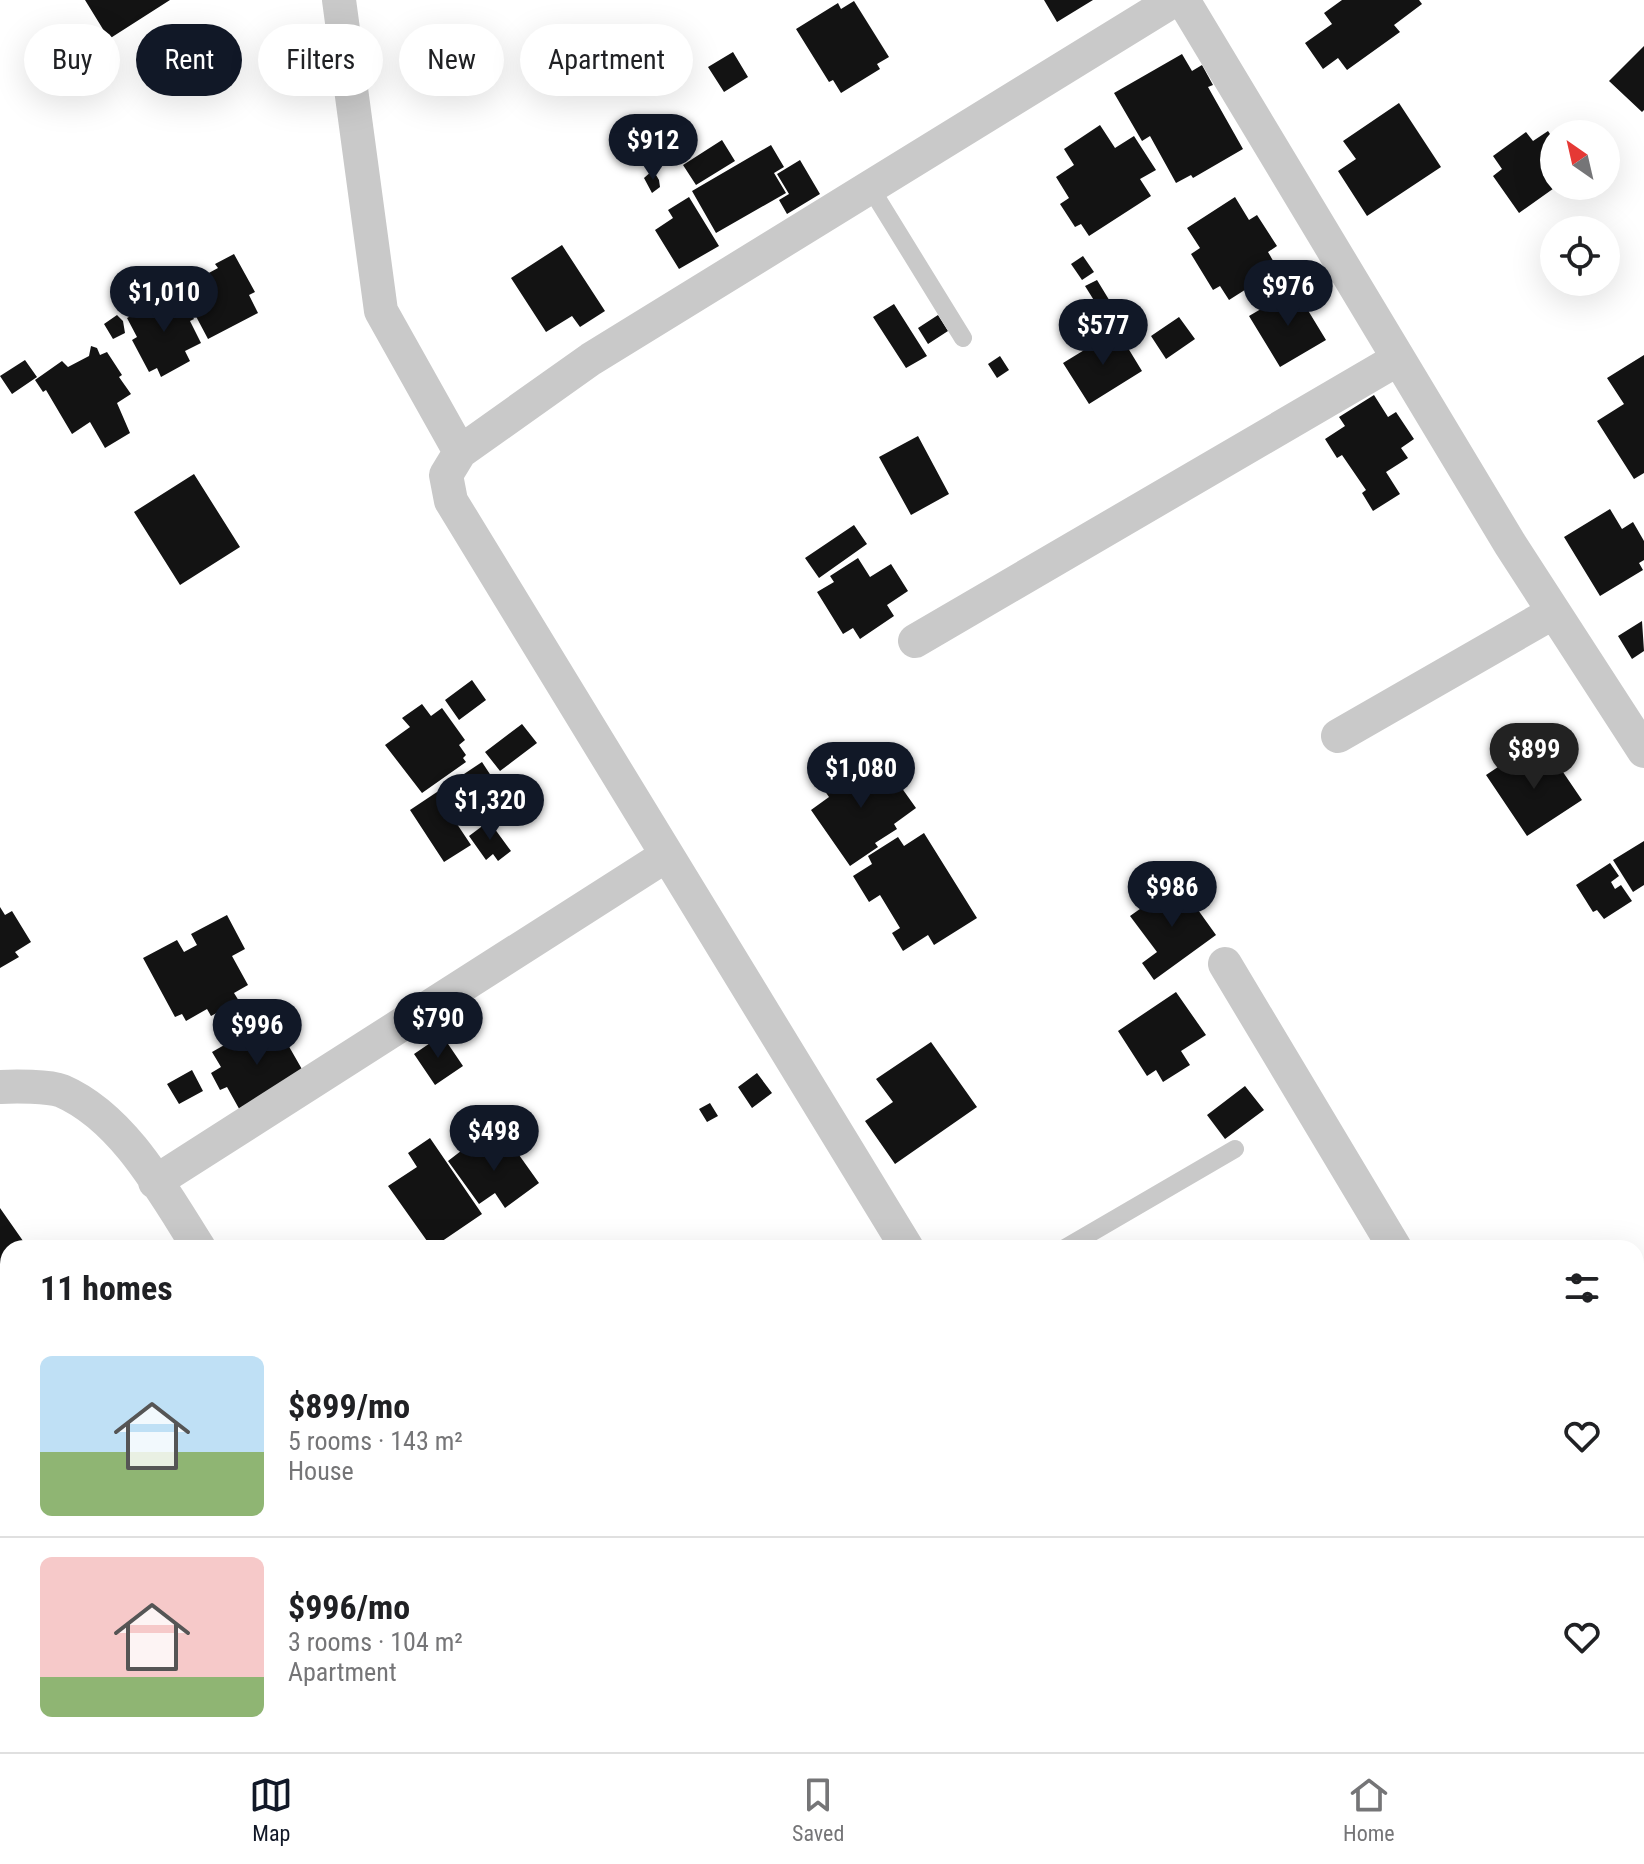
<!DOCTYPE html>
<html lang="en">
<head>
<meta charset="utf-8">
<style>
  :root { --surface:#fff; --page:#f6f6f6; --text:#202124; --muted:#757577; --line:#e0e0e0; --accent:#111827 }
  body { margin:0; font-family:"Roboto Condensed",sans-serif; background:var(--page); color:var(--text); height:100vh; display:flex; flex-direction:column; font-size:30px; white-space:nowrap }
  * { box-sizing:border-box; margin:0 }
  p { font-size:26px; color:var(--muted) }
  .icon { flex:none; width:44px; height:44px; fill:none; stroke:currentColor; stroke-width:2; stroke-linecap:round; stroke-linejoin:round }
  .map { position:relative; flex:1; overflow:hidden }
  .sheet { position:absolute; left:0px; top:1240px; width:1644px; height:512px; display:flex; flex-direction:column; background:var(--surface); border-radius:24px 24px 0 0; box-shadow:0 8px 32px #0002 }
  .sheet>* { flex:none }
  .guide { position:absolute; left:24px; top:24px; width:800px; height:72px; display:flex; gap:16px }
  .needle { width:52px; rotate:326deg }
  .tools { position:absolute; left:1540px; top:120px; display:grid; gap:16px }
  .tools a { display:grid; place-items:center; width:80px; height:80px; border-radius:50%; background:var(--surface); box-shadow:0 8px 32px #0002; font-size:40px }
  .price { position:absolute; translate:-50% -68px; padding:0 18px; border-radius:28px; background:var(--accent); color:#fff; font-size:26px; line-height:52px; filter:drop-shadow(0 2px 4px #0008) }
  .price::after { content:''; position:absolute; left:50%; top:48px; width:24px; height:18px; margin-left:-12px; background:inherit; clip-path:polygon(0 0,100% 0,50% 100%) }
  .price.current { background:#222; color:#fff }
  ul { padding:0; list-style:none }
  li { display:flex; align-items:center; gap:24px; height:200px; padding:0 40px }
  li+li { border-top:2px solid var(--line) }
  li span { display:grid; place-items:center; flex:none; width:224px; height:160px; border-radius:12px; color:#555 }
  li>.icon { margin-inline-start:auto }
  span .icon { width:96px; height:96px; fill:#fffc; stroke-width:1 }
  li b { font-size:34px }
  h2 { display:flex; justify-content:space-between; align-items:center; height:96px; padding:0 40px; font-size:34px }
  .tag { padding:0 28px; border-radius:36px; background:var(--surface); box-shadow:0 8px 32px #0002; font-size:28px; line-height:72px }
  .tag.current { background:var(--accent); color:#fff }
  .tabs { display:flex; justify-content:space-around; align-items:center; height:112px; border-top:2px solid var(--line); background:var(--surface); font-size:22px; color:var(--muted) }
  .tabs a { display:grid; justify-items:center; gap:4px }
  .tabs .current { color:var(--accent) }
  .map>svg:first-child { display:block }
  .building { fill:#131313 }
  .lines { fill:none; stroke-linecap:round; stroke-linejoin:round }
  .service { stroke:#c9c9c9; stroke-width:18 }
  .minor { stroke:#c9c9c9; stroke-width:34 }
</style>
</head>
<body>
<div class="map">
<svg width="1644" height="1752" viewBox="0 0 1644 1752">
  <rect width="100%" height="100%" fill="#fff"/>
  <path class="building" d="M 85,0 L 170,0 L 109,39 Z
    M 1044,0 L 1093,0 L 1057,22 Z
    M 1342,0 L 1419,0 L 1422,4 L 1394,25 L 1400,32 L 1347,70 L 1338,58 L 1323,69 L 1305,43 L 1332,24 L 1324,13 Z
    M 854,1 L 889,57 L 877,64 L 880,69 L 841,93 L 833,80 L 829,82 L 796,29 L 838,3 L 841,9 Z
    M 1644,46 L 1644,110 L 1642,112 L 1609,81 Z
    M 733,52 L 748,77 L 724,92 L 708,67 Z
    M 1182,54 L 1192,71 L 1202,65 L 1213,85 L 1208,87 L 1243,149 L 1193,178 L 1191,175 L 1176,183 L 1150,136 L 1142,141 L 1114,93 Z
    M 1399,103 L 1441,167 L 1367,216 L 1338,171 L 1356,159 L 1343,141 Z
    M 1100,125 L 1115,148 L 1134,136 L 1156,170 L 1140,179 L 1151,196 L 1089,236 L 1081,224 L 1075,227 L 1060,204 L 1069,198 L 1056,177 L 1074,165 L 1064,149 Z
    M 1548,131 L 1554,140 L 1554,186 L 1557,186 L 1519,213 L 1493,176 L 1502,169 L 1493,156 L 1526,132 L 1533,141 Z
    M 722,140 L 735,161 L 696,185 L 683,165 Z
    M 771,145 L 784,167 L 774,173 L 786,193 L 716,233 L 692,191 Z
    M 800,160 L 820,194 L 787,214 L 779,200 L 789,194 L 777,174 Z
    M 653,170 L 659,180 L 660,187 L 652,193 L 644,178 Z
    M 689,197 L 719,246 L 679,269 L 655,230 L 673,218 L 668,210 Z
    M 1235,197 L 1249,220 L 1257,215 L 1277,246 L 1268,252 L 1278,269 L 1229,300 L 1220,286 L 1213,290 L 1191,254 L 1200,248 L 1187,228 Z
    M 562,245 L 605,311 L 580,327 L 572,316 L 546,332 L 511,278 Z
    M 234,254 L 255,292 L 249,295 L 258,313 L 208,339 L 181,288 L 218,268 L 215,264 Z
    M 1083,256 L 1094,272 L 1082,280 L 1071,264 Z
    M 1097,280 L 1111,303 L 1100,310 L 1085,286 Z
    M 1295,289 L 1326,340 L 1280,367 L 1249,316 Z
    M 172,293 L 174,298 L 180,294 L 194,319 L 190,321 L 201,343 L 185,351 L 190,361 L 161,377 L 157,368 L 149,372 L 132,340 L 137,337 L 127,318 Z
    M 894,304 L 927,356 L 906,368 L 873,317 Z
    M 117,315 L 123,321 L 125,333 L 113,339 L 104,324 Z
    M 938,315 L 948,331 L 928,344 L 918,328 Z
    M 1179,317 L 1195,339 L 1166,359 L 1151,336 Z
    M 1117,330 L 1142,371 L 1089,404 L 1063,363 Z
    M 91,346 L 97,348 L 100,355 L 107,352 L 122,375 L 119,377 L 131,394 L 117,403 L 130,433 L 105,448 L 90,422 L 72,434 L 46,390 L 43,392 L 35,380 L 62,361 L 68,367 L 89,356 Z
    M 1644,355 L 1644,473 L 1634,479 L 1597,421 L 1624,404 L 1607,378 Z
    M 1000,356 L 1009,370 L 997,378 L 988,364 Z
    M 25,360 L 37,377 L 12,394 L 0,376 Z
    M 1374,395 L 1388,417 L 1396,412 L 1414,439 L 1401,448 L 1408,458 L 1386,472 L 1400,494 L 1373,511 L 1362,493 L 1366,490 L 1342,455 L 1337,458 L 1325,439 L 1345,426 L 1339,417 Z
    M 918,436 L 949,494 L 911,515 L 879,457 Z
    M 194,474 L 240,547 L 180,585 L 134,512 Z
    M 1610,509 L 1622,529 L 1633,522 L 1644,541 L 1644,560 L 1639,563 L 1643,570 L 1600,596 L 1564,537 Z
    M 854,525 L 867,544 L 819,578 L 805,558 Z
    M 858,558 L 870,577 L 891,564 L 908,591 L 887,605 L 894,616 L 860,639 L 853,628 L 843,634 L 817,592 L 834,582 L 830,576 Z
    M 1642,621 L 1644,651 L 1632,659 L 1618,636 Z
    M 472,680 L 486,700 L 459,720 L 445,700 Z
    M 422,704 L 431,716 L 442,708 L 465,740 L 459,745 L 466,755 L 463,758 L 466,762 L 422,793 L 385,745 L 410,727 L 402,718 Z
    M 522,724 L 537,743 L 500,771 L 485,752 Z
    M 1548,750 L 1582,800 L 1527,836 L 1486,775 L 1516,755 L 1523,767 Z
    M 482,762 L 499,788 L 453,818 L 471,845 L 444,862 L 410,810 Z
    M 884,763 L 916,808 L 894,824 L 897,829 L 875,843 L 878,847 L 850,866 L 811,810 L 829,797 L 820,784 L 849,764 L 860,780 Z
    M 489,821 L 511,851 L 498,861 L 493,854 L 486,860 L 469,836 Z
    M 924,833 L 977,918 L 934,945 L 928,935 L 903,951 L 892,933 L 900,928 L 880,895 L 869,902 L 853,876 L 872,864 L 868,856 L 898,837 L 904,846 Z
    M 1644,841 L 1644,885 L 1633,892 L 1613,860 Z
    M 1610,863 L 1619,876 L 1611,882 L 1615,889 L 1621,885 L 1632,901 L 1604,919 L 1597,910 L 1593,912 L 1576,885 Z
    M 1178,882 L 1216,935 L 1154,980 L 1142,963 L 1157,952 L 1130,916 Z
    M 0,907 L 5,915 L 12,911 L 31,942 L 15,952 L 19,957 L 0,968 Z
    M 227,915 L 245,949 L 232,956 L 248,985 L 234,993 L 239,1001 L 211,1016 L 207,1009 L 186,1021 L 182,1014 L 175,1017 L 143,958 L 177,940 L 184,952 L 197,945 L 191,934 Z
    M 1176,992 L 1206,1035 L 1181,1051 L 1190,1065 L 1163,1082 L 1156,1070 L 1147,1076 L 1118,1031 Z
    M 265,1022 L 271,1034 L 279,1029 L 307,1078 L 242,1114 L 227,1087 L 220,1090 L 211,1073 L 221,1067 L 212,1052 Z
    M 442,1035 L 463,1066 L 435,1085 L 414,1054 Z
    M 931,1042 L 977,1107 L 895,1164 L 865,1121 L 893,1102 L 876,1079 Z
    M 192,1070 L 203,1091 L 179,1104 L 167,1084 Z
    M 757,1073 L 772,1093 L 752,1108 L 738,1087 Z
    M 1245,1086 L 1264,1110 L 1225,1139 L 1207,1115 Z
    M 710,1103 L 718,1116 L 707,1122 L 699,1109 Z
    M 474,1111 L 497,1141 L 481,1153 L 459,1123 Z
    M 430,1138 L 482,1214 L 432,1248 L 388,1186 L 417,1167 L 408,1153 Z
    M 507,1138 L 539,1183 L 505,1208 L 495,1193 L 479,1204 L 448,1161 L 470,1144 L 480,1157 Z
    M 0,1208 L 28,1248 L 8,1248 L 8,1264 L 0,1270 Z
    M 1644,1433 L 1644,1479 L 1636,1467 L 1636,1438 Z
    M 1636,1480 L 1644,1492 L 1644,1622 L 1636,1627 Z
    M 1343,1744 L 1457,1744 L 1445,1752 L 1349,1752 Z"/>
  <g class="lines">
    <path class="service" d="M 870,187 L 963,338
      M 1065,1248 L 1235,1149
      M 1274,1744 L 1279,1752"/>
    <path class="minor" d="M 339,0 L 381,311 L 460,452
      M 1183,0 L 1510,544 L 1644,751
      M 915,641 L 1398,359
      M 1338,736 L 1554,612
      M 1225,964 L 1395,1248
      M 0,1087 C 14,1086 49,1086 62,1091 C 124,1118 164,1193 199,1248
      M 155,1182 L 667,855
      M 907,1248 L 451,501 L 446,475 L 460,452 L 591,359 L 1174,0
      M 1636,1332 L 1644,1327
      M 0,1446 L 8,1459
      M 0,1596 L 8,1599
      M 178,1744 L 183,1752
      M 516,1744 L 521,1752
      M 972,1752 L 984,1744"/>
  </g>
</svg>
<div class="tools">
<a><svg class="needle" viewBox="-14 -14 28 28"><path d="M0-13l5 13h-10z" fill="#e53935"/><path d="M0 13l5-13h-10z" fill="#757577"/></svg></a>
<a><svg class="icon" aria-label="locate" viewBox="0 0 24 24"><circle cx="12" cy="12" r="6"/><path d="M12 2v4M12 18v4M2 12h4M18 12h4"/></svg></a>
</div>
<b class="price" style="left:653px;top:182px">$912</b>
<b class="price" style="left:1288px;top:328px">$976</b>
<b class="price" style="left:164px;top:334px">$1,010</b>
<b class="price" style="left:1103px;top:367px">$577</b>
<b class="price current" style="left:1534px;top:791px">$899</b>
<b class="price" style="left:861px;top:810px">$1,080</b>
<b class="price" style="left:490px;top:842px">$1,320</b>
<b class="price" style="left:1172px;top:929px">$986</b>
<b class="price" style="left:438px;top:1060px">$790</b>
<b class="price" style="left:257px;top:1067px">$996</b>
<b class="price" style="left:494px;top:1173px">$498</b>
<div class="guide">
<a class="tag">Buy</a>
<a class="tag current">Rent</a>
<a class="tag">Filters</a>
<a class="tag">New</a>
<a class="tag">Apartment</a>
</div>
<section class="sheet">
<h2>11 homes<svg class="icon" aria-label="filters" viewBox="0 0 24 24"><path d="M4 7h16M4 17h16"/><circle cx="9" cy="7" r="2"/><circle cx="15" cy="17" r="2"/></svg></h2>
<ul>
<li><span style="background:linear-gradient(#bfe0f5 60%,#8fb573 0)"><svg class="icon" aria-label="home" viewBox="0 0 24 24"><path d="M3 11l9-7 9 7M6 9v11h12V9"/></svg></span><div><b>$899/mo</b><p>5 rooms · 143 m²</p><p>House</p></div><svg class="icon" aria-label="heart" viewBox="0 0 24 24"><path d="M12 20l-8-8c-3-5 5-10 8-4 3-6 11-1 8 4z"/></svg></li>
<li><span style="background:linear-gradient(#f6c9c9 75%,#8fb573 0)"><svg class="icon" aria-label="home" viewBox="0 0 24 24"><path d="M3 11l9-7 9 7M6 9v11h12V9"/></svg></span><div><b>$996/mo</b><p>3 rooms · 104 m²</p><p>Apartment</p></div><svg class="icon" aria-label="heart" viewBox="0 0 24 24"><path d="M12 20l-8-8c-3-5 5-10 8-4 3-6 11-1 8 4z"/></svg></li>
</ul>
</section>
</div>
<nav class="tabs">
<a class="current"><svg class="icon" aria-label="map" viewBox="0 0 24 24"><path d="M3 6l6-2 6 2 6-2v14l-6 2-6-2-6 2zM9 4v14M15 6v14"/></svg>Map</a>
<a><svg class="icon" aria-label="saved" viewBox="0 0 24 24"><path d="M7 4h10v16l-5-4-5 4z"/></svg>Saved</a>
<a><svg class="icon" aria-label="home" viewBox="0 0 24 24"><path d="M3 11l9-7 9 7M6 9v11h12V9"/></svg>Home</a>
</nav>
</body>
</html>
